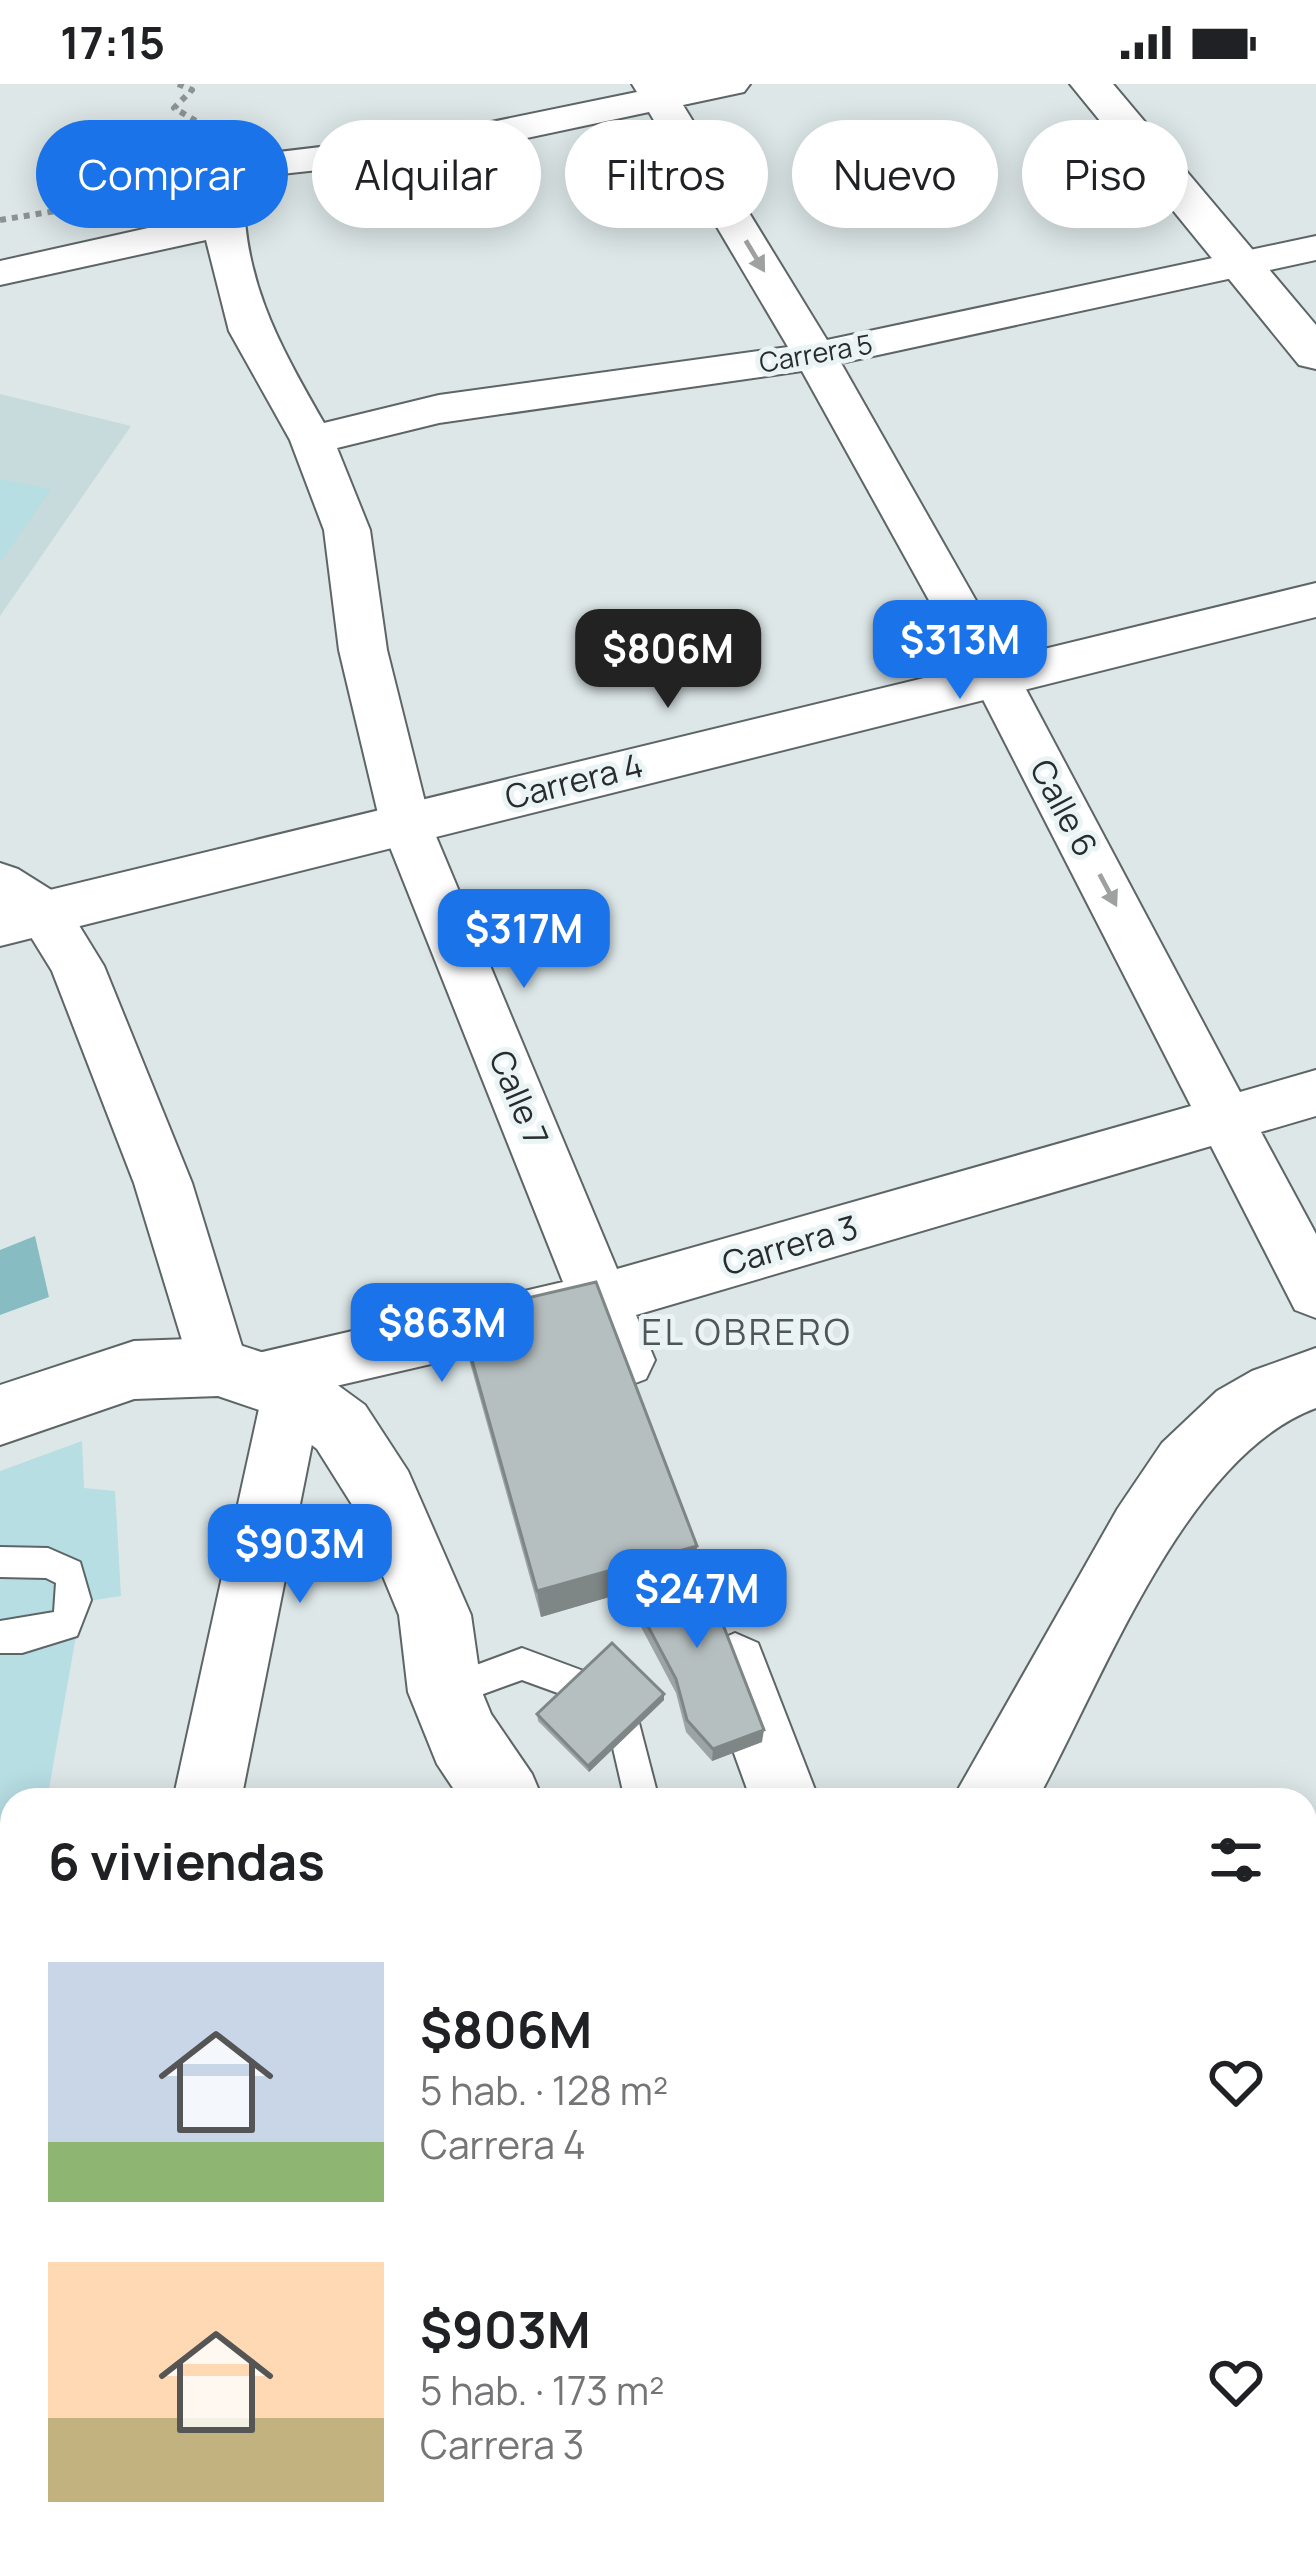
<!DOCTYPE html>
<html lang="es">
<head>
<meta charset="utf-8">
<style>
  :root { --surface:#fff; --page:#f2f2f2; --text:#202124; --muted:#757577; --accent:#1a73e8 }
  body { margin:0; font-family:Manrope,sans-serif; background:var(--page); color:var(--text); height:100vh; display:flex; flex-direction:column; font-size:45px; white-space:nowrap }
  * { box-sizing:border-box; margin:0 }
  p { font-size:39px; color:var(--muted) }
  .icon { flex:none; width:66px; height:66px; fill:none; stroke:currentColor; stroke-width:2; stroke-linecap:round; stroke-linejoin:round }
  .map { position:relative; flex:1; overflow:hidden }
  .details { position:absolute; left:0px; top:1704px; width:1317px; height:771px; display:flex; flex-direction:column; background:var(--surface); border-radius:36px 36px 0 0; box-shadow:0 6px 30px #0003 }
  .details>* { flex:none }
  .top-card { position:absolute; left:36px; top:36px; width:1245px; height:108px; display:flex; gap:24px }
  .price { position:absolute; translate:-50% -102px; padding:0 27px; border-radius:24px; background:var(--accent); color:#fff; font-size:39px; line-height:78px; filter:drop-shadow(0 3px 6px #0008) }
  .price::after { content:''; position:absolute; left:50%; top:72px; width:36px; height:27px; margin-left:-18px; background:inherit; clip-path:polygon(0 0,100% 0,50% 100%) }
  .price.selected { background:#222; color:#fff }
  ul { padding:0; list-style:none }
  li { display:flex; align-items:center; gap:36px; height:300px; padding:0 48px }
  li span { display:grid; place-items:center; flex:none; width:336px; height:240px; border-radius:0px; color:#555 }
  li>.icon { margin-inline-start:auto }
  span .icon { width:144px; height:144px; fill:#fffc; stroke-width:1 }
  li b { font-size:51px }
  h2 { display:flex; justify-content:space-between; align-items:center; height:144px; padding:0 48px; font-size:51px }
  .chip { padding:0 42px; border-radius:54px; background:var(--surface); box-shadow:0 6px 30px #0003; font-size:42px; line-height:108px }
  .chip.selected { background:var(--accent); color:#fff }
  .status { display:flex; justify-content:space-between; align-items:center; height:84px; padding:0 60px; background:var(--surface); direction:ltr }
  .status svg { height:33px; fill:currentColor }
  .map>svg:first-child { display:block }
  .built { fill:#c7dadc }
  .green { fill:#b7dee3 }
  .forest { fill:#86bcc2 }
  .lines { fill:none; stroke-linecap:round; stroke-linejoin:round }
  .lane-casing { stroke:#5d6566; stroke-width:4 }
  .street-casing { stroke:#5d6566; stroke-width:4 }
  .secondary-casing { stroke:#5d6566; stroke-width:4 }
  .highway-casing { stroke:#5d6566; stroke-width:4 }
  .path-far1 { stroke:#8c9394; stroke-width:6; stroke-dasharray:6 6; stroke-linecap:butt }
  .path { stroke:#8c9394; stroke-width:9; stroke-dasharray:10 10; stroke-linecap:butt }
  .lane { fill:#fff; fill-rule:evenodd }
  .street { fill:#fff; fill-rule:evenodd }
  .secondary { fill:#fff; fill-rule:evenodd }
  .highway { fill:#fff; fill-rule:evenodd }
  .wall { fill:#9da4a5 }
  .shaded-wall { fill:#7f8686 }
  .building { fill:#b6bfc0; stroke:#7f8686; stroke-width:3 }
  .oneway { fill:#9fa0a0 }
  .labels { text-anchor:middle; stroke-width:10; stroke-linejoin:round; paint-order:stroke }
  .far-street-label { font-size:27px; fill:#292c2d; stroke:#ebf4f5 }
  .street-label { font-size:33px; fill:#292c2d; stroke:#ebf4f5 }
  .neighbourhood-label { font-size:36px; letter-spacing:3px; fill:#4f5657; stroke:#ebf4f5 }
</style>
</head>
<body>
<div class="status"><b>17:15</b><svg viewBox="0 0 49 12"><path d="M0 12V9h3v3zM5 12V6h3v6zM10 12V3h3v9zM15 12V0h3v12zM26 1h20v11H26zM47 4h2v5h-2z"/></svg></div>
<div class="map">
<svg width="1316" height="2473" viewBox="0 0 1316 2473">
  <rect width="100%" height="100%" fill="#dde7e8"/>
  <path class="built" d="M 0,310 L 131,342 L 0,532 Z"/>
  <path class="green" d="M 0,395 L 51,405 L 0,479 Z
    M 82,1357 L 84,1404 L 115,1407 L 121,1512 L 82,1518 L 47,1716 L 12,1716 L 12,1758 L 0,1755 L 0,1387 Z"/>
  <path class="forest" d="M 35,1152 L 49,1213 L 0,1231 L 0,1166 Z"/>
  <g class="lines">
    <defs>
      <path id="lane" d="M 0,1463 L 48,1464 L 80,1478 L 91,1516 L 77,1552 L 22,1569 L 0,1569 L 0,1537 L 54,1528 L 56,1499 L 46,1494 L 0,1493 Z
        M 522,1564 L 589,1589 L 594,1600 L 589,1611 L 577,1616 L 522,1596 L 445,1624 L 433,1619 L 428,1608 L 433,1597 Z
        M 627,1635 L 639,1639 L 659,1716 L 625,1716 L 610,1651 L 615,1639 Z"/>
      <path id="street" d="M 632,0 L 750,0 L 744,8 L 683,21 L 827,256 L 1316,152 L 1316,176 L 841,279 L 1020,594 L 1240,1008 L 1316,986 L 1316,1032 L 1261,1048 L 1316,1150 L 1316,1234 L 1295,1226 L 1211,1062 L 636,1231 L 655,1276 L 646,1295 L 625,1303 L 604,1295 L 582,1245 L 323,1305 L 241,1716 L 173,1716 L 260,1320 L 238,1312 L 235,1304 L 218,1310 L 196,1302 L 134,1099 L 52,887 L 23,840 L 0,825 L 0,779 L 18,785 L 61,812 L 104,882 L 192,1099 L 245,1272 L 563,1198 L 380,738 L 339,566 L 324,446 L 290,356 L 229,247 L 206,156 L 0,201 L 0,177 L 202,132 L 205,84 L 211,76 L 438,49 L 637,8 ZM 649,28 L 788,263 L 439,311 L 324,339 C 277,257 240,191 244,94 L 438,73 ZM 802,287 L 972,594 L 1191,1022 L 617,1185 L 430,738 L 387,566 L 370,446 L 337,364 L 439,339 Z
        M 735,1549 L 758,1559 L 819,1716 L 751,1716 L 702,1581 L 712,1559 Z
        M 12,2458 L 12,2463 L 92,2463 L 90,2473 L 8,2473 Z"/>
      <path id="secondary" d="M 1070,0 L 1113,0 L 1316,241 L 1316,285 L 1299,281 Z
        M 1316,499 L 1316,533 L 0,862 L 0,818 Z"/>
      <path id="highway" d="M 218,1254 L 317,1286 L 365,1321 L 408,1387 L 471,1531 L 482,1608 L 491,1630 L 532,1690 L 543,1716 L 461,1716 L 437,1680 L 408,1608 L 399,1531 L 356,1427 L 317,1365 L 271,1330 L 218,1312 L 134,1315 L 0,1361 L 0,1301 L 134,1257 Z
        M 1316,1264 L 1316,1324 C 1185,1372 1102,1598 1037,1716 L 952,1716 L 1118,1424 L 1162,1359 L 1217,1307 L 1252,1287 Z"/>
    </defs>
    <use href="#lane" class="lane-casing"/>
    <use href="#street" class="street-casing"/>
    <use href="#secondary" class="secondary-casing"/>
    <use href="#highway" class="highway-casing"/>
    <path class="path-far1" d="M 178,0 L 192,6 L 174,24 L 208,44 L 205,52
      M 0,136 L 56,127"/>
    <path class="path" d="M 1090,2463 L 1092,2473"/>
    <use href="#lane" class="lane"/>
    <use href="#street" class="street"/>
    <use href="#secondary" class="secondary"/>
    <use href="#highway" class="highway"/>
  </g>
  <path class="wall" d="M 459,1230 L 697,1474 L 762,1658 L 712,1677 L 686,1648 L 676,1609 L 623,1509 L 541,1533 L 465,1261 Z
    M 664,1610 L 664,1616 L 589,1688 L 538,1637 L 537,1630 Z"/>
  <path class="shaded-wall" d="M 697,1462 L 696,1489 L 623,1495 L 623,1509 L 541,1533 L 537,1507 Z
    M 664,1610 L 664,1616 L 589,1688 L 588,1682 Z
    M 764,1646 L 762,1658 L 712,1677 L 713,1665 Z"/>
  <path class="building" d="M 596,1198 L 697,1462 L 537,1507 L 459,1230 Z
    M 697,1474 L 764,1646 L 713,1665 L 687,1636 L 676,1595 L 623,1495 Z
    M 612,1559 L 664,1610 L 588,1682 L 537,1630 Z"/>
  <defs><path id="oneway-solid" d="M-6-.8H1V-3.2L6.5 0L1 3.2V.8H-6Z" transform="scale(3)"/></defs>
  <g class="oneway">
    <use href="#oneway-solid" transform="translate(755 172) rotate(59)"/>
    <use href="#oneway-solid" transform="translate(1108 806) rotate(62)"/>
  </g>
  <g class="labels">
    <g class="far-street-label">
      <text transform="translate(816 270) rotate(-10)" y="9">Carrera 5</text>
    </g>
    <g class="street-label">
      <text transform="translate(574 697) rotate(-14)" y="12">Carrera 4</text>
      <text transform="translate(1064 724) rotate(62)" y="12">Calle 6</text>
      <text transform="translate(519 1014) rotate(67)" y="12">Calle 7</text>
      <text transform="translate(790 1161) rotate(-16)" y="12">Carrera 3</text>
    </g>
    <g class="neighbourhood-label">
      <text x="747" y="1261">EL OBRERO</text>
    </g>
  </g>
</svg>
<b class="price" style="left:960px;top:618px">$313M</b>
<b class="price selected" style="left:668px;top:627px">$806M</b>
<b class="price" style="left:524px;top:907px">$317M</b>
<b class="price" style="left:442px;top:1301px">$863M</b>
<b class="price" style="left:300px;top:1522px">$903M</b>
<b class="price" style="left:697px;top:1567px">$247M</b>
<div class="top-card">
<a class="chip selected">Comprar</a>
<a class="chip">Alquilar</a>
<a class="chip">Filtros</a>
<a class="chip">Nuevo</a>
<a class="chip">Piso</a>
</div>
<section class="details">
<h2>6 viviendas<svg class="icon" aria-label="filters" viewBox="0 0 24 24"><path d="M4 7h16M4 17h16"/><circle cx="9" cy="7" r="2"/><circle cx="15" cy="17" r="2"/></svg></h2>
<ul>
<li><span style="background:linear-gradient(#c9d6e8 75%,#8fb573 0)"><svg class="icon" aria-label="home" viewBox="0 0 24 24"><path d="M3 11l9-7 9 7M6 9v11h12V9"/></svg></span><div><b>$806M</b><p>5 hab. · 128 m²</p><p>Carrera 4</p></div><svg class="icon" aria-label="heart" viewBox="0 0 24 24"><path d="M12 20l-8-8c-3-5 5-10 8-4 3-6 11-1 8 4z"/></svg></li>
<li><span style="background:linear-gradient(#ffd9b3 65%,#c2b280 0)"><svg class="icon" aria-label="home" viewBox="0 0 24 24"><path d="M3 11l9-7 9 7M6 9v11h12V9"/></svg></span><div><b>$903M</b><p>5 hab. · 173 m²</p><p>Carrera 3</p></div><svg class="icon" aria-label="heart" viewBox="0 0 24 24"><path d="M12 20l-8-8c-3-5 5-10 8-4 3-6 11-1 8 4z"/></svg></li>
</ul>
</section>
</div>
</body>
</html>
